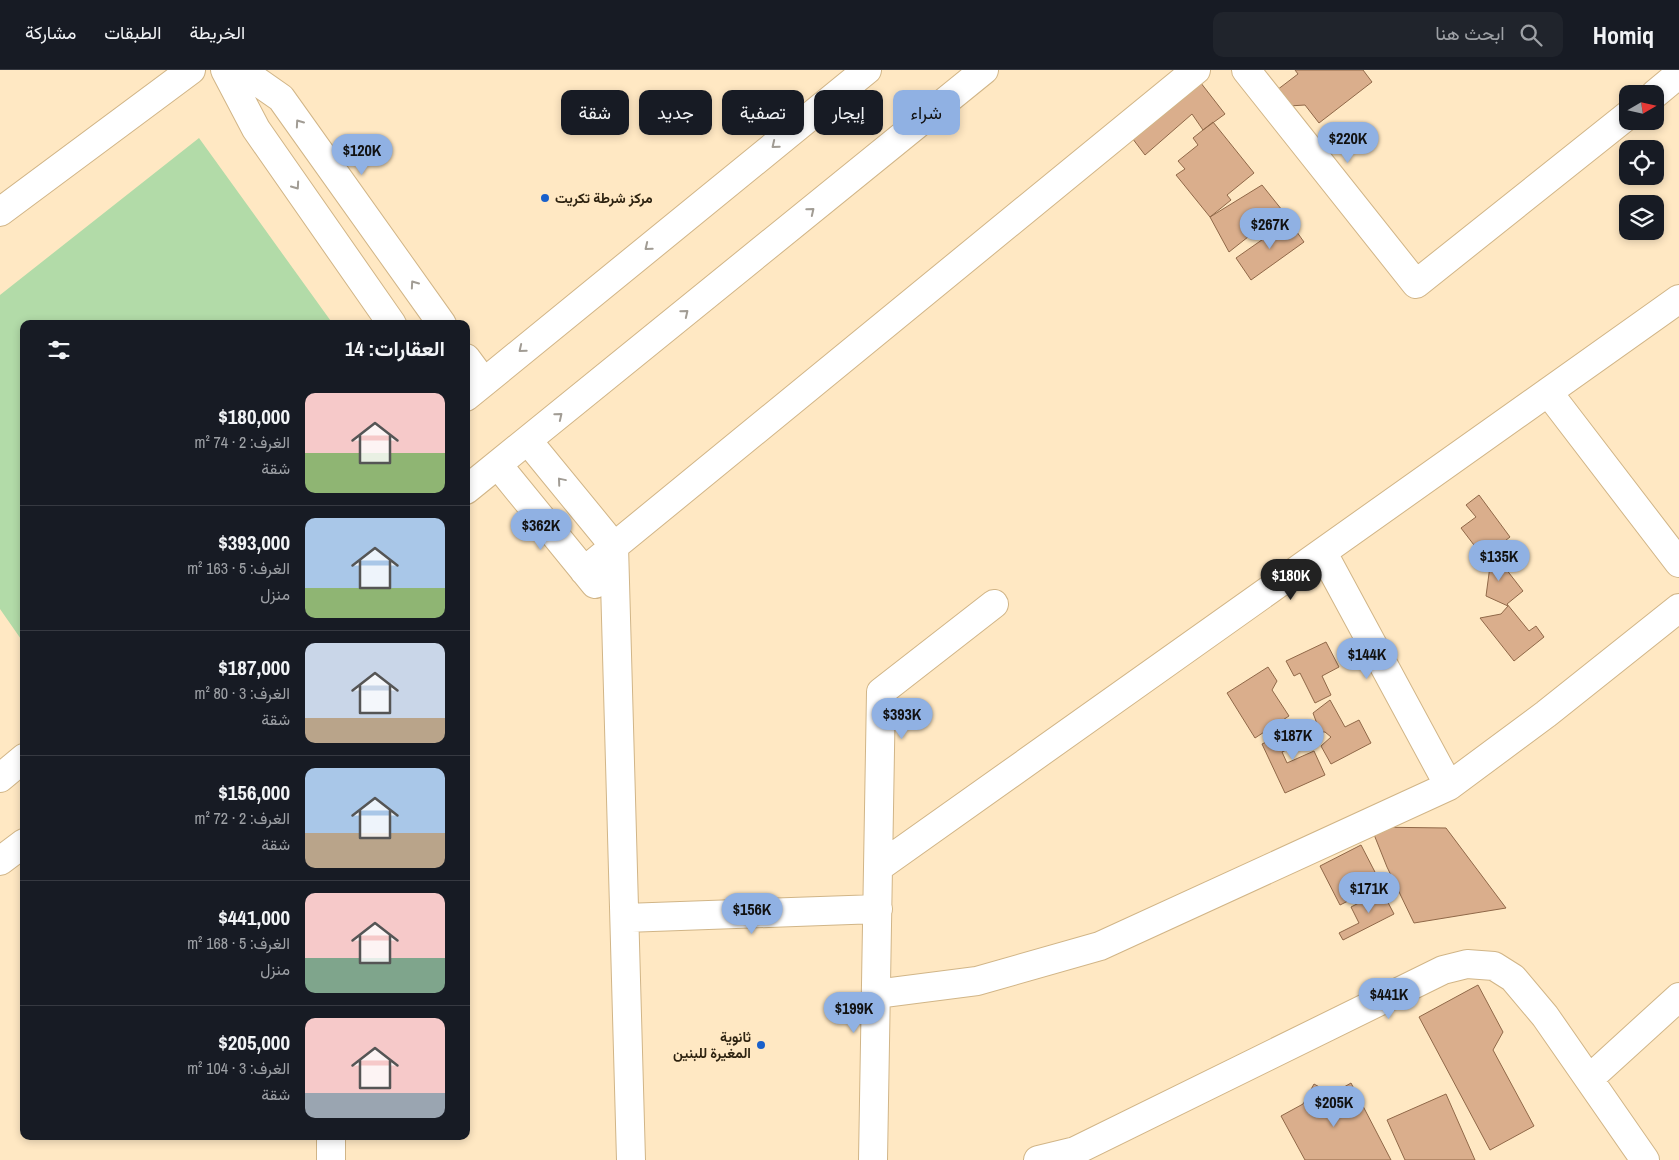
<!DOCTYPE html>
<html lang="ar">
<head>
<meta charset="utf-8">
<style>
  :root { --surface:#171b24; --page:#20242c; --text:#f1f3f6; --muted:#9ea1a6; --line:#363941; --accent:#90b1e3 }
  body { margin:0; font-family:"Archivo Narrow",Vazirmatn,sans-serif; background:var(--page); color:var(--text); direction:rtl; height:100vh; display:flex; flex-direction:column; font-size:19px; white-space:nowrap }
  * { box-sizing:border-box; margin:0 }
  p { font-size:16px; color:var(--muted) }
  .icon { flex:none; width:28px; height:28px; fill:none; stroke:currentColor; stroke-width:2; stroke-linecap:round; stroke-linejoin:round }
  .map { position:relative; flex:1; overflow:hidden; direction:ltr }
  .sheet { position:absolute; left:20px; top:250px; width:450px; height:820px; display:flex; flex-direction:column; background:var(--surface); border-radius:10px; box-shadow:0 2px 8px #0003; direction:rtl }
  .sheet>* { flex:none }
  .hud { position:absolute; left:485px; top:20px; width:475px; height:45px; direction:rtl; display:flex; gap:10px }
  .needle { width:32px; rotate:81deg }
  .buttons { position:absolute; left:1619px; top:15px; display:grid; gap:10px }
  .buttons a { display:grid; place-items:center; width:45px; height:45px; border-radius:10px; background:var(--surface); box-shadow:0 2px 8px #0003; font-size:25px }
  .price { position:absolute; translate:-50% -42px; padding:0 11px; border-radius:18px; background:var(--accent); color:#111; font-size:16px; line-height:32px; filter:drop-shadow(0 1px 2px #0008) }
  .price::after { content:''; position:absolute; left:50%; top:30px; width:15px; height:11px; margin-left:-8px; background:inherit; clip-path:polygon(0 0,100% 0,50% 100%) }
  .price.active { background:#222; color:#fff }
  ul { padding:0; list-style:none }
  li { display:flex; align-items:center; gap:15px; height:125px; padding:0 25px }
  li+li { border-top:1px solid var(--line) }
  li span { display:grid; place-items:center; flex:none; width:140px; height:100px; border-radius:10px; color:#555 }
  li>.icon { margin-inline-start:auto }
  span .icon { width:60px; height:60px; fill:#fffc; stroke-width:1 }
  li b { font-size:21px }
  h2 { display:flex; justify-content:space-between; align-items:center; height:60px; padding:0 25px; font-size:21px }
  .chip { padding:0 18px; border-radius:10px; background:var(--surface); box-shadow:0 2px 8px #0003; font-size:18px; line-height:45px }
  .chip.active { background:var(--accent); color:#111 }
  header { display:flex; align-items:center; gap:30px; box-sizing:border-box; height:70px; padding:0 25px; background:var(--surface); border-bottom:1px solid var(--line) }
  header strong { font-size:24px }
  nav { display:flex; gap:28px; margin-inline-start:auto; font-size:18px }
  .search { width:350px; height:45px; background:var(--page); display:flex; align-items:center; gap:12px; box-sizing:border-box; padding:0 18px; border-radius:10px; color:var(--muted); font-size:19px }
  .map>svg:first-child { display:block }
  .green { fill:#b2dba8 }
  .building { fill:#daae8c; stroke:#906848 }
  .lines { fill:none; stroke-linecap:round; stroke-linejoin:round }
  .street-casing { stroke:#d1b587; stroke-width:30 }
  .primary-casing { stroke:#d1b587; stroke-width:30 }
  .street { stroke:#fff; stroke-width:28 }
  .primary { stroke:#fff; stroke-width:28 }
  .oneway { stroke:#a19c94 }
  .poi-dot { fill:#1960cb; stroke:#ffe8c3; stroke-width:2 }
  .labels { text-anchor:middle; stroke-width:5; stroke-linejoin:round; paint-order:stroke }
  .poi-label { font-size:14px; font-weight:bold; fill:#2e2311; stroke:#ffe8c3; text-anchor:start }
</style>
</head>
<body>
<header>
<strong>Homiq</strong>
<div class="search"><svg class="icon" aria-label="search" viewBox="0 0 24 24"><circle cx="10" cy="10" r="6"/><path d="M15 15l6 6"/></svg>ابحث هنا</div>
<nav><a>الخريطة</a><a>الطبقات</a><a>مشاركة</a></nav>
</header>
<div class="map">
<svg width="1679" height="1090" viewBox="0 0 1679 1090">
  <rect width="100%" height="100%" fill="#ffe8c3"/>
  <path class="green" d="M 199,68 L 333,254 L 24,254 L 23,572 L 0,539 L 0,225 Z"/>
  <path class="building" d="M 1295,0 L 1363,0 L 1372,12 L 1319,53 L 1305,35 L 1289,36 L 1277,20 L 1298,4 Z
    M 1197,8 L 1225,44 L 1203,60 L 1192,44 L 1145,85 L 1126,60 Z
    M 1213,52 L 1254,103 L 1227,125 L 1231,130 L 1210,147 L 1176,105 L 1185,99 L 1178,91 L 1198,75 L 1193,68 Z
    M 1262,115 L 1282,140 L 1229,182 L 1210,147 Z
    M 1289,151 L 1304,172 L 1251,210 L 1236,188 Z
    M 1479,425 L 1510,467 L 1492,481 L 1523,521 L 1507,534 L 1529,561 L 1536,556 L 1544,567 L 1514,591 L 1480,548 L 1501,544 L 1508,536 L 1486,526 L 1490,496 L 1461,458 L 1476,447 L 1466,435 Z
    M 1326,572 L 1339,597 L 1322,606 L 1331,625 L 1315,633 L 1300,603 L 1294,606 L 1286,591 Z
    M 1268,597 L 1277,611 L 1272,620 L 1289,646 L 1255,668 L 1227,623 Z
    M 1330,630 L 1345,657 L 1359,650 L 1371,673 L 1331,694 L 1321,676 L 1331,667 L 1325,662 L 1320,662 L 1313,643 Z
    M 1301,656 L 1308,670 L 1282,682 L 1287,693 L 1314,681 L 1325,705 L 1285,723 L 1262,674 Z
    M 1371,757 L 1446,758 L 1506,838 L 1414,853 L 1387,797 Z
    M 1361,775 L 1376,804 L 1357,814 L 1362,824 L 1340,835 L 1320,796 Z
    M 1382,821 L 1394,844 L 1343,870 L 1339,863 L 1359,853 L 1351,837 Z
    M 1478,915 L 1503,962 L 1493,980 L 1534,1056 L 1490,1080 L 1419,947 Z
    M 1351,1013 L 1391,1090 L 1305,1090 L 1281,1046 L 1303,1034 L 1314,1014 L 1332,1024 Z
    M 1446,1024 L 1475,1090 L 1405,1090 L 1387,1050 Z"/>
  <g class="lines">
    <defs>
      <path id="street" d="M 225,0 L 256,59 L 392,254
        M 241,0 L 281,28 L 442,254
        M 1246,0 L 1416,214 L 1628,45
        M 1655,24 L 1679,4
        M 0,142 L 191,0
        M 466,288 L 483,311
        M 1548,322 L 1679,493
        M 528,371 L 614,476 L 631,1090
        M 498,395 L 595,514
        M 1323,483 L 1449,716
        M 584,501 L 1196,0
        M 879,797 L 1679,229
        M 625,848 L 878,839
        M 876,924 L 977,911 L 1100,876 L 1449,716 L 1546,644 L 1679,538
        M 1589,1009 L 1679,927
        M 331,1090 L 331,1066
        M 873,1090 L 881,622 L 994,534
        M 1038,1090 L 1075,1081 L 1443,900 L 1467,894 L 1494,896 L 1513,908 L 1545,946 L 1645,1090"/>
      <path id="primary" d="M 466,327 L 867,0
        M 466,420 L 984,0
        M 0,708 L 24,688
        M 0,791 L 24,773"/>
    </defs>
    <use href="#street" class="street-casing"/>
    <use href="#primary" class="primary-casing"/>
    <use href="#street" class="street"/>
    <use href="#primary" class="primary"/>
  </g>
  <defs><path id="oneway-chevron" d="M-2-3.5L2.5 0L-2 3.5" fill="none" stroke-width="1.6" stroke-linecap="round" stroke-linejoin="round" transform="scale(1.25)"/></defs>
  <g class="oneway">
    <use href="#oneway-chevron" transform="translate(299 53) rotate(-125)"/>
    <use href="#oneway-chevron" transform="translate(775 75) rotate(141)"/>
    <use href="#oneway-chevron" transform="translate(296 116) rotate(55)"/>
    <use href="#oneway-chevron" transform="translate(811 141) rotate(-39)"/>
    <use href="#oneway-chevron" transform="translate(648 177) rotate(141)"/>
    <use href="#oneway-chevron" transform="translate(414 214) rotate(-125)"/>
    <use href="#oneway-chevron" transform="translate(685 243) rotate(-39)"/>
    <use href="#oneway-chevron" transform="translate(522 279) rotate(141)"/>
    <use href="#oneway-chevron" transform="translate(559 346) rotate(-39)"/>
    <use href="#oneway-chevron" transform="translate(561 411) rotate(-130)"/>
  </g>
  <g class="poi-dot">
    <circle cx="545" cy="128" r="5"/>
    <circle cx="761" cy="975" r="5"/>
  </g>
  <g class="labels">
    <g class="poi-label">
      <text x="555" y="133">مركز شرطة تكريت</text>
      <text x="751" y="972" text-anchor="end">ثانوية<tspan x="751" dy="16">المغيرة للبنين</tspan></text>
    </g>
  </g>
</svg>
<div class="buttons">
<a><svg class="needle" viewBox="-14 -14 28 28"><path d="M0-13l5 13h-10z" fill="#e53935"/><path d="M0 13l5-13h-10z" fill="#9ea1a6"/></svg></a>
<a><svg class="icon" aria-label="locate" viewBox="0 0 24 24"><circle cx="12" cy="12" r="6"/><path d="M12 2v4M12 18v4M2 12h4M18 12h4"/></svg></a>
<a><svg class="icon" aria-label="layers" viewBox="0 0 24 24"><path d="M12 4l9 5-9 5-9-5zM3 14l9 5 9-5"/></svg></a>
</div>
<b class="price" style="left:1348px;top:94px">$220K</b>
<b class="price" style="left:362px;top:106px">$120K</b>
<b class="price" style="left:1270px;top:180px">$267K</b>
<b class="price" style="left:541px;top:481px">$362K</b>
<b class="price" style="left:1499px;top:512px">$135K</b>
<b class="price active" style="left:1291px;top:531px">$180K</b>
<b class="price" style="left:1367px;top:610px">$144K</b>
<b class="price" style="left:902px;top:670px">$393K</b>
<b class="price" style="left:1293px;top:691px">$187K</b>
<b class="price" style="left:1369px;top:844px">$171K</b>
<b class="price" style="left:752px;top:865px">$156K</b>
<b class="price" style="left:1389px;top:950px">$441K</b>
<b class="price" style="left:854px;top:964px">$199K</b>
<b class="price" style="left:1334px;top:1058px">$205K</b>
<div class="hud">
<a class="chip active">شراء</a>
<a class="chip">إيجار</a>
<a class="chip">تصفية</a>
<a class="chip">جديد</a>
<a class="chip">شقة</a>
</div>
<section class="sheet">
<h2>العقارات: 14<svg class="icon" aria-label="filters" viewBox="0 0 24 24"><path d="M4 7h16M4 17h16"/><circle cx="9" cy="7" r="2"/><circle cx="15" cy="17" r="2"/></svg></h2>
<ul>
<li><span style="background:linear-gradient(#f6c9c9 60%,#8fb573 0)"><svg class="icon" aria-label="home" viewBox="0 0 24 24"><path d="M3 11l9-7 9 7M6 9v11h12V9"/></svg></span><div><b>$180,000</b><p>الغرف: 2 · 74 m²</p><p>شقة</p></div></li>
<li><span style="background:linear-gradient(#a9c7e8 70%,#8fb573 0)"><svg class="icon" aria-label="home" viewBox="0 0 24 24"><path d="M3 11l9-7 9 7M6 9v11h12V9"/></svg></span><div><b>$393,000</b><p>الغرف: 5 · 163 m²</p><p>منزل</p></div></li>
<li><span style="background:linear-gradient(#c9d6e8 75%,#b9a48a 0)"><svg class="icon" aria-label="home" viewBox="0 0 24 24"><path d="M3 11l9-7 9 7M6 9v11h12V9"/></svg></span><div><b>$187,000</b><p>الغرف: 3 · 80 m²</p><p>شقة</p></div></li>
<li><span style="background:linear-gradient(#a9c7e8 65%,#b9a48a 0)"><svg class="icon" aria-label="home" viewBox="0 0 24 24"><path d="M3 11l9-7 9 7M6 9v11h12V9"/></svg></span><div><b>$156,000</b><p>الغرف: 2 · 72 m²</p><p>شقة</p></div></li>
<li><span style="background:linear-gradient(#f6c9c9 65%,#7fa58c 0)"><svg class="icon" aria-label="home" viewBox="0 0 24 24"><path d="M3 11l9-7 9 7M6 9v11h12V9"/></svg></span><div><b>$441,000</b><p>الغرف: 5 · 168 m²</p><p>منزل</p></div></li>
<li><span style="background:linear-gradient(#f6c9c9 75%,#9aa5b1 0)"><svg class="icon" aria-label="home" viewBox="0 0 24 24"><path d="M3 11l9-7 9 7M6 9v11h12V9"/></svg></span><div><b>$205,000</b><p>الغرف: 3 · 104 m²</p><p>شقة</p></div></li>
</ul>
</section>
</div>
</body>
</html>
